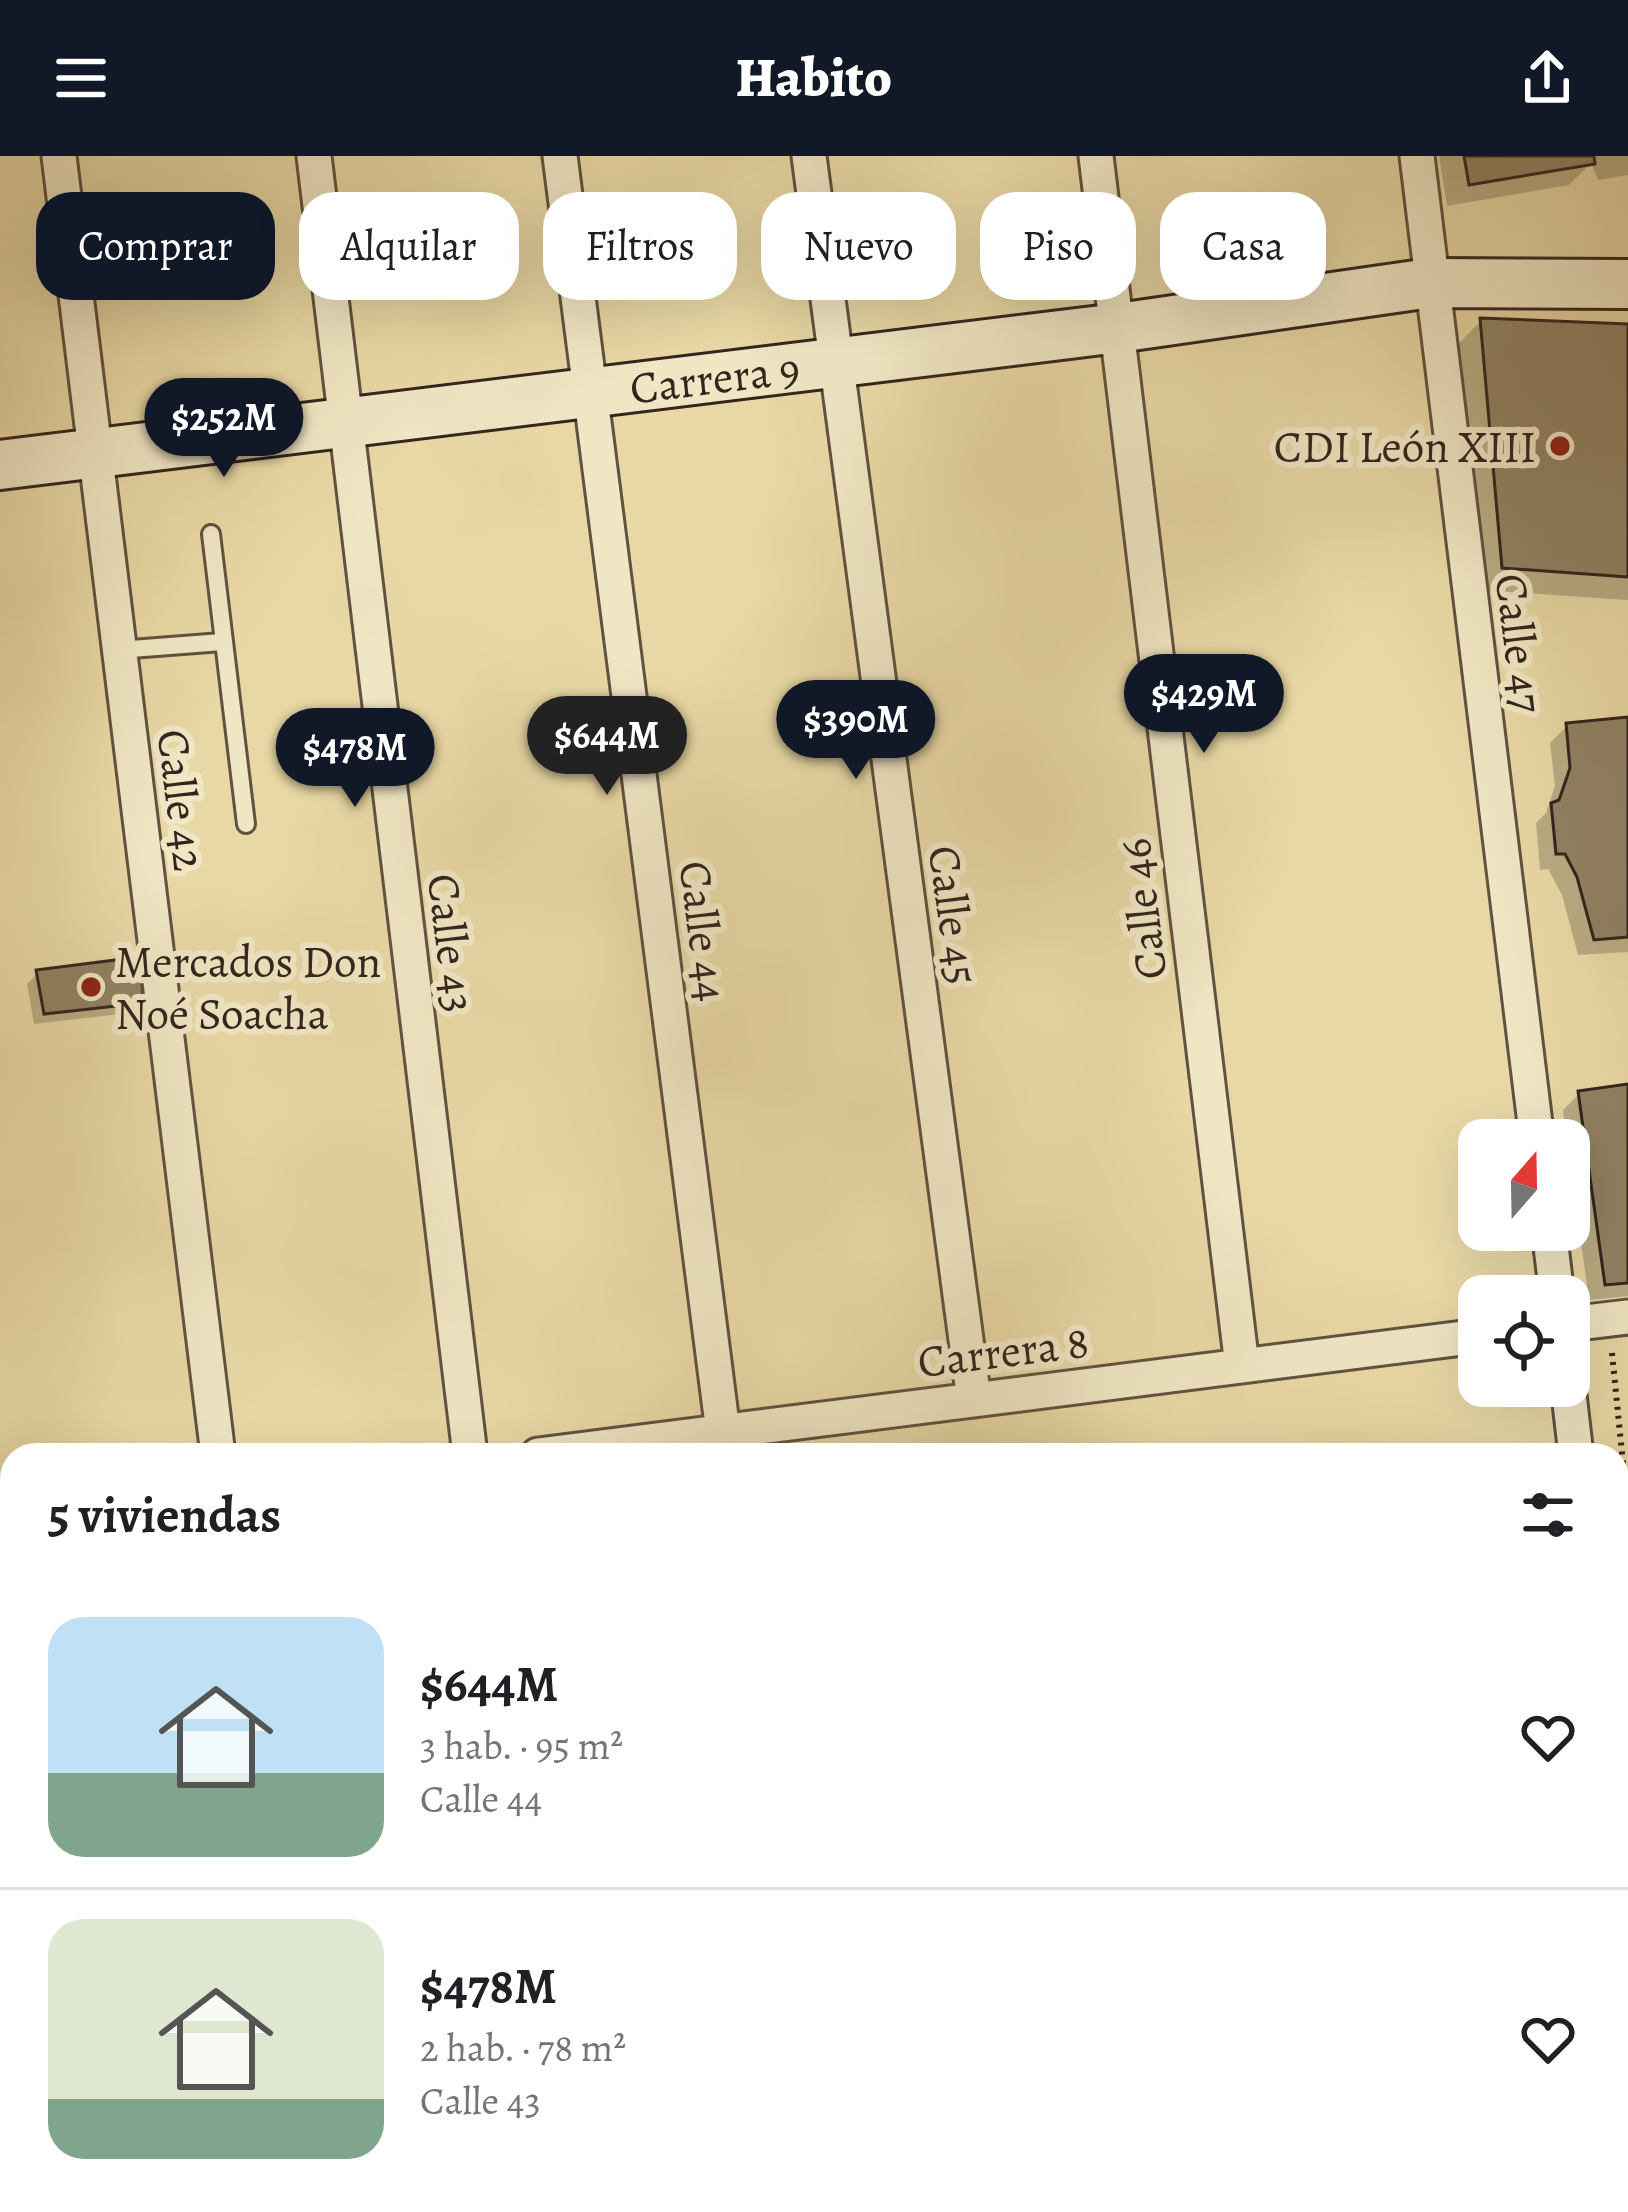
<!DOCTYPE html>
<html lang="es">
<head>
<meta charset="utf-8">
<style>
  :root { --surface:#fff; --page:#f2f2f2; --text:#202124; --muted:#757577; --line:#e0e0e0; --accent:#111827 }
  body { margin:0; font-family:Alegreya,serif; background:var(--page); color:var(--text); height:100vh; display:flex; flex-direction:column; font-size:45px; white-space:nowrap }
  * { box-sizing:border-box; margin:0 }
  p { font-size:39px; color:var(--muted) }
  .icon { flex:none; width:66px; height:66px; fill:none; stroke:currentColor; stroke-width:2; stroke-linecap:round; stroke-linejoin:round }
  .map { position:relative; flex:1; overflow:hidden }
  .sheet { position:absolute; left:0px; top:1287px; width:1629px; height:771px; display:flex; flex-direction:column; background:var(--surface); border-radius:36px 36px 0 0; box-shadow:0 12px 48px #0002 }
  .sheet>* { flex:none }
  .banner { position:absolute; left:36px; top:36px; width:1557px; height:108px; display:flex; gap:24px }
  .needle { width:78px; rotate:20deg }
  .fabs { position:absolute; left:1458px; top:963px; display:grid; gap:24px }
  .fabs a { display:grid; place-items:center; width:132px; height:132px; border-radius:24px; background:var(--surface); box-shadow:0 12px 48px #0002; font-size:60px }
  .price { position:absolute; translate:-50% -102px; padding:0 27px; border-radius:42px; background:var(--accent); color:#fff; font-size:39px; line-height:78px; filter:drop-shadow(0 3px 6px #0008) }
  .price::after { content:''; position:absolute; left:50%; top:72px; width:36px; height:27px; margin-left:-18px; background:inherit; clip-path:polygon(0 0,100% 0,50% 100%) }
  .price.current { background:#222; color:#fff }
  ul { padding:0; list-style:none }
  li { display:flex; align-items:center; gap:36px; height:300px; padding:0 48px }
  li+li { border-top:3px solid var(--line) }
  li span { display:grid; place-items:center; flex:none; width:336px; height:240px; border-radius:36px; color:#555 }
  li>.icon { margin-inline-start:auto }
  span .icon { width:144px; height:144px; fill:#fffc; stroke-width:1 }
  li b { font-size:51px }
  h2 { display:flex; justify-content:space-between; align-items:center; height:144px; padding:0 48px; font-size:51px }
  .tag { padding:0 42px; border-radius:36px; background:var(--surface); box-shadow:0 12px 48px #0002; font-size:42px; line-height:108px }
  .tag.current { background:var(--accent); color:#fff }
  header { display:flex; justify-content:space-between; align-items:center; height:156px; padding:0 48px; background:var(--accent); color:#fff; font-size:54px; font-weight:800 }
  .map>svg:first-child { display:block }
  .green { fill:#c9ba8e; stroke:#7e7056; stroke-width:3 }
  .shadow { fill:#0003 }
  .building { fill:#918264; stroke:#33251e; stroke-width:3 }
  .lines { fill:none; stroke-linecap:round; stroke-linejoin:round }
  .lane-casing { stroke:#605240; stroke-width:22 }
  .street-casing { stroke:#605240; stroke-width:39 }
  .secondary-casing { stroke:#33251e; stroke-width:54 }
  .primary-casing { stroke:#33251e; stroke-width:60 }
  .highway-casing { stroke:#33251e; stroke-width:69 }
  .path { stroke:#33251e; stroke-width:6; stroke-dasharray:3 6; stroke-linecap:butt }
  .lane { stroke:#f0e6c4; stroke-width:16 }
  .street { stroke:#f0e6c4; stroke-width:33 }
  .secondary { stroke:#f0e6c4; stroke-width:48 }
  .primary { stroke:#e8d8a5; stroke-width:54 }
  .highway { stroke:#e8d8a5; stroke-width:63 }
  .poi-dot { fill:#8f2418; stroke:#f0e6c4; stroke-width:4.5 }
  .labels { text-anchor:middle; stroke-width:12; stroke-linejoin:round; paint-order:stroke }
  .street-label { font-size:45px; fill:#33251e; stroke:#f0e6c4 }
  .poi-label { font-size:45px; fill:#33251e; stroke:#f0e6c4; text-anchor:end }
</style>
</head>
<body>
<header><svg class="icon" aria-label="menu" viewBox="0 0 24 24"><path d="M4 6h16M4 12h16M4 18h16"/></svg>Habito<svg class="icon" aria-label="share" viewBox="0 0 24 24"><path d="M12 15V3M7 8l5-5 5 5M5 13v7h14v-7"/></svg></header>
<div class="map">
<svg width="1628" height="2056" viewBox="0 0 1628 2056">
  <rect width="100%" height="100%" fill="#e8d8a5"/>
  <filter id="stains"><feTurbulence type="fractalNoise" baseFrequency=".00167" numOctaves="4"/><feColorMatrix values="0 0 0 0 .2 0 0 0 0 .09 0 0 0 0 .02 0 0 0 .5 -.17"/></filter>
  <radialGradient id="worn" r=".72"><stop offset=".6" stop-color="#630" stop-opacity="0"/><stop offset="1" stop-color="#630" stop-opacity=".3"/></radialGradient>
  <path class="green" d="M 12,1730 L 12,1872 L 0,1873 L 0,1731 Z
    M 668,2046 L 807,2046 L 669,2056 Z"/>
  <path class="shadow" d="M 1439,0 L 1628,0 L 1628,19 L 1598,24 L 1591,7 L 1569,29 L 1447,50 Z
    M 1481,165 L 1628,171 L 1628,444 L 1481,434 L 1459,187 Z
    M 1628,564 L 1628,796 L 1578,799 L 1562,739 L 1548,713 L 1540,714 L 1536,667 L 1546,657 L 1555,630 L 1550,587 L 1567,570 Z
    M 38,817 L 141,846 L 130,857 L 34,868 L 27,828 Z
    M 1628,931 L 1628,1140 L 1589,1144 L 1563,954 L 1580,937 Z
    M 1628,1990 L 1628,2056 L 1390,2056 L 1388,2046 L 1617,2046 L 1617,1992 Z"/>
  <path class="building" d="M 1464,0 L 1594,0 L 1595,8 L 1469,29 Z
    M 1480,162 L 1628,168 L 1628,421 L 1502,412 Z
    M 1628,561 L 1628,781 L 1594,784 L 1577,721 L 1565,698 L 1556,698 L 1551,647 L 1559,644 L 1570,612 L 1566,567 Z
    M 139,801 L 144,847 L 44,858 L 36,814 Z
    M 1628,928 L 1628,1127 L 1605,1129 L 1578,935 Z
    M 1628,1987 L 1628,2056 L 1414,2056 L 1413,2046 L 1617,2046 L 1617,1989 Z"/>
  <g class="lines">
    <defs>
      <path id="lane" d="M 211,378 L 246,668
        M 118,494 L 222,486
        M 1617,1726 L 1628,1725
        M 1617,1789 L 1628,1788
        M 0,1955 L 12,1954
        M 0,1993 L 12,1992"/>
      <path id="street" d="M 59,0 L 218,1299
        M 314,0 L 470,1299
        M 560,0 L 723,1276
        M 809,0 L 974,1244
        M 1096,0 L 1242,1210
        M 1417,0 L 1537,984
        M 1549,1074 L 1557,1140
        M 1569,1168 L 1628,1161
        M 1568,1230 L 1576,1299
        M 538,1299 L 1479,1180
        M 0,1368 L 12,1366
        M 1617,1972 L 1628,1971
        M 619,2046 L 620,2056
        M 848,2056 L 963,2046"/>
      <g id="secondary">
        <path id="s1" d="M 0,309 L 1118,172 L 1430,127 L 1628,128"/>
        <path d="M 1344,2046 L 1345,2056"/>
      </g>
      <path id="primary" d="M 1617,1496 L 1628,1495
        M 0,1694 L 12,1692"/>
      <path id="highway" d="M 1617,1685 L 1628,1684
        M 1617,1878 L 1628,1877
        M 0,1906 L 12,1904
        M 36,2056 L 119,2046"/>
    </defs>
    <use href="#lane" class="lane-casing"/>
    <use href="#street" class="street-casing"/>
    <use href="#secondary" class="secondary-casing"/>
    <use href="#primary" class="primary-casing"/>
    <use href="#highway" class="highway-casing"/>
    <path class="path" d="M 1612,1197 L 1628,1357 L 1617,1358
      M 1628,1599 L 1628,1612
      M 1617,1620 L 1628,1619
      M 0,1810 L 12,1809"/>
    <use href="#lane" class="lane"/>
    <use href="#street" class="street"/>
    <use href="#secondary" class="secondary"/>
    <use href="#primary" class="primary"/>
    <use href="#highway" class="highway"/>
  </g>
  <g class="poi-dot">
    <circle cx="1560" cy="290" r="12"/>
    <circle cx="91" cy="831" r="12"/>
  </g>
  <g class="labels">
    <g class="street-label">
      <text dy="16" stroke="none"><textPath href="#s1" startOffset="720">Carrera 9</textPath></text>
      <text transform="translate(1520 487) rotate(83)" y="16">Calle 47</text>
      <text transform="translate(182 644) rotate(83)" y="16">Calle 42</text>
      <text transform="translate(1142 753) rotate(-97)" y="16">Calle 46</text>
      <text transform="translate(954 759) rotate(82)" y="16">Calle 45</text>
      <text transform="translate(704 775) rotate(83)" y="16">Calle 44</text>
      <text transform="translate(452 787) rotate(83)" y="16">Calle 43</text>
      <text transform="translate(1003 1195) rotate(-7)" y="16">Carrera 8</text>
    </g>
    <g class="poi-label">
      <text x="1536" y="306">CDI León XIII</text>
      <text x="115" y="821" text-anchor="start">Mercados Don<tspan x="115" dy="52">Noé Soacha</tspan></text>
    </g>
  </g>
  <rect width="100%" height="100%" filter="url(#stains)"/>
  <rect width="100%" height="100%" fill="url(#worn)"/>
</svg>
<div class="fabs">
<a><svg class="needle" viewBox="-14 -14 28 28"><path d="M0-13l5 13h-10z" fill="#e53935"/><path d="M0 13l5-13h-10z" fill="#757577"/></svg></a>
<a><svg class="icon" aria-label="locate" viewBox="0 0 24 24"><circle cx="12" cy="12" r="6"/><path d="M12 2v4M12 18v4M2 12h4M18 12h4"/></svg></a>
</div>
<b class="price" style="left:224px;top:324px">$252M</b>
<b class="price" style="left:1204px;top:600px">$429M</b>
<b class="price" style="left:856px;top:626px">$390M</b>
<b class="price current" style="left:607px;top:642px">$644M</b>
<b class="price" style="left:355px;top:654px">$478M</b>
<div class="banner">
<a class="tag current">Comprar</a>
<a class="tag">Alquilar</a>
<a class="tag">Filtros</a>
<a class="tag">Nuevo</a>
<a class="tag">Piso</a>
<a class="tag">Casa</a>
</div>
<section class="sheet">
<h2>5 viviendas<svg class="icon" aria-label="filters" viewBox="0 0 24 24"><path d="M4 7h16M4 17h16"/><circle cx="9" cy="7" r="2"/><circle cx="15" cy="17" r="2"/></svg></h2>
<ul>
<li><span style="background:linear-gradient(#bfe0f5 65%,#7fa58c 0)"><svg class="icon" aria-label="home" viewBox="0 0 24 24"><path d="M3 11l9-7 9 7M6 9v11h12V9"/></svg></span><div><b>$644M</b><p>3 hab. · 95 m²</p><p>Calle 44</p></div><svg class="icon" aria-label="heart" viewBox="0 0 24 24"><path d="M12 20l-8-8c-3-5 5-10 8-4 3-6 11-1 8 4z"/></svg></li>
<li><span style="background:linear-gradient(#dfe7d0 75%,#7fa58c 0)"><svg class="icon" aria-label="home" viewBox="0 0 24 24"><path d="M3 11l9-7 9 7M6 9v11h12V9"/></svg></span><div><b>$478M</b><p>2 hab. · 78 m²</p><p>Calle 43</p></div><svg class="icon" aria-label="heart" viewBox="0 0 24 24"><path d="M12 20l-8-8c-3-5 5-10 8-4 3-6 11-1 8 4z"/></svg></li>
</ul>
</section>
</div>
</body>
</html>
